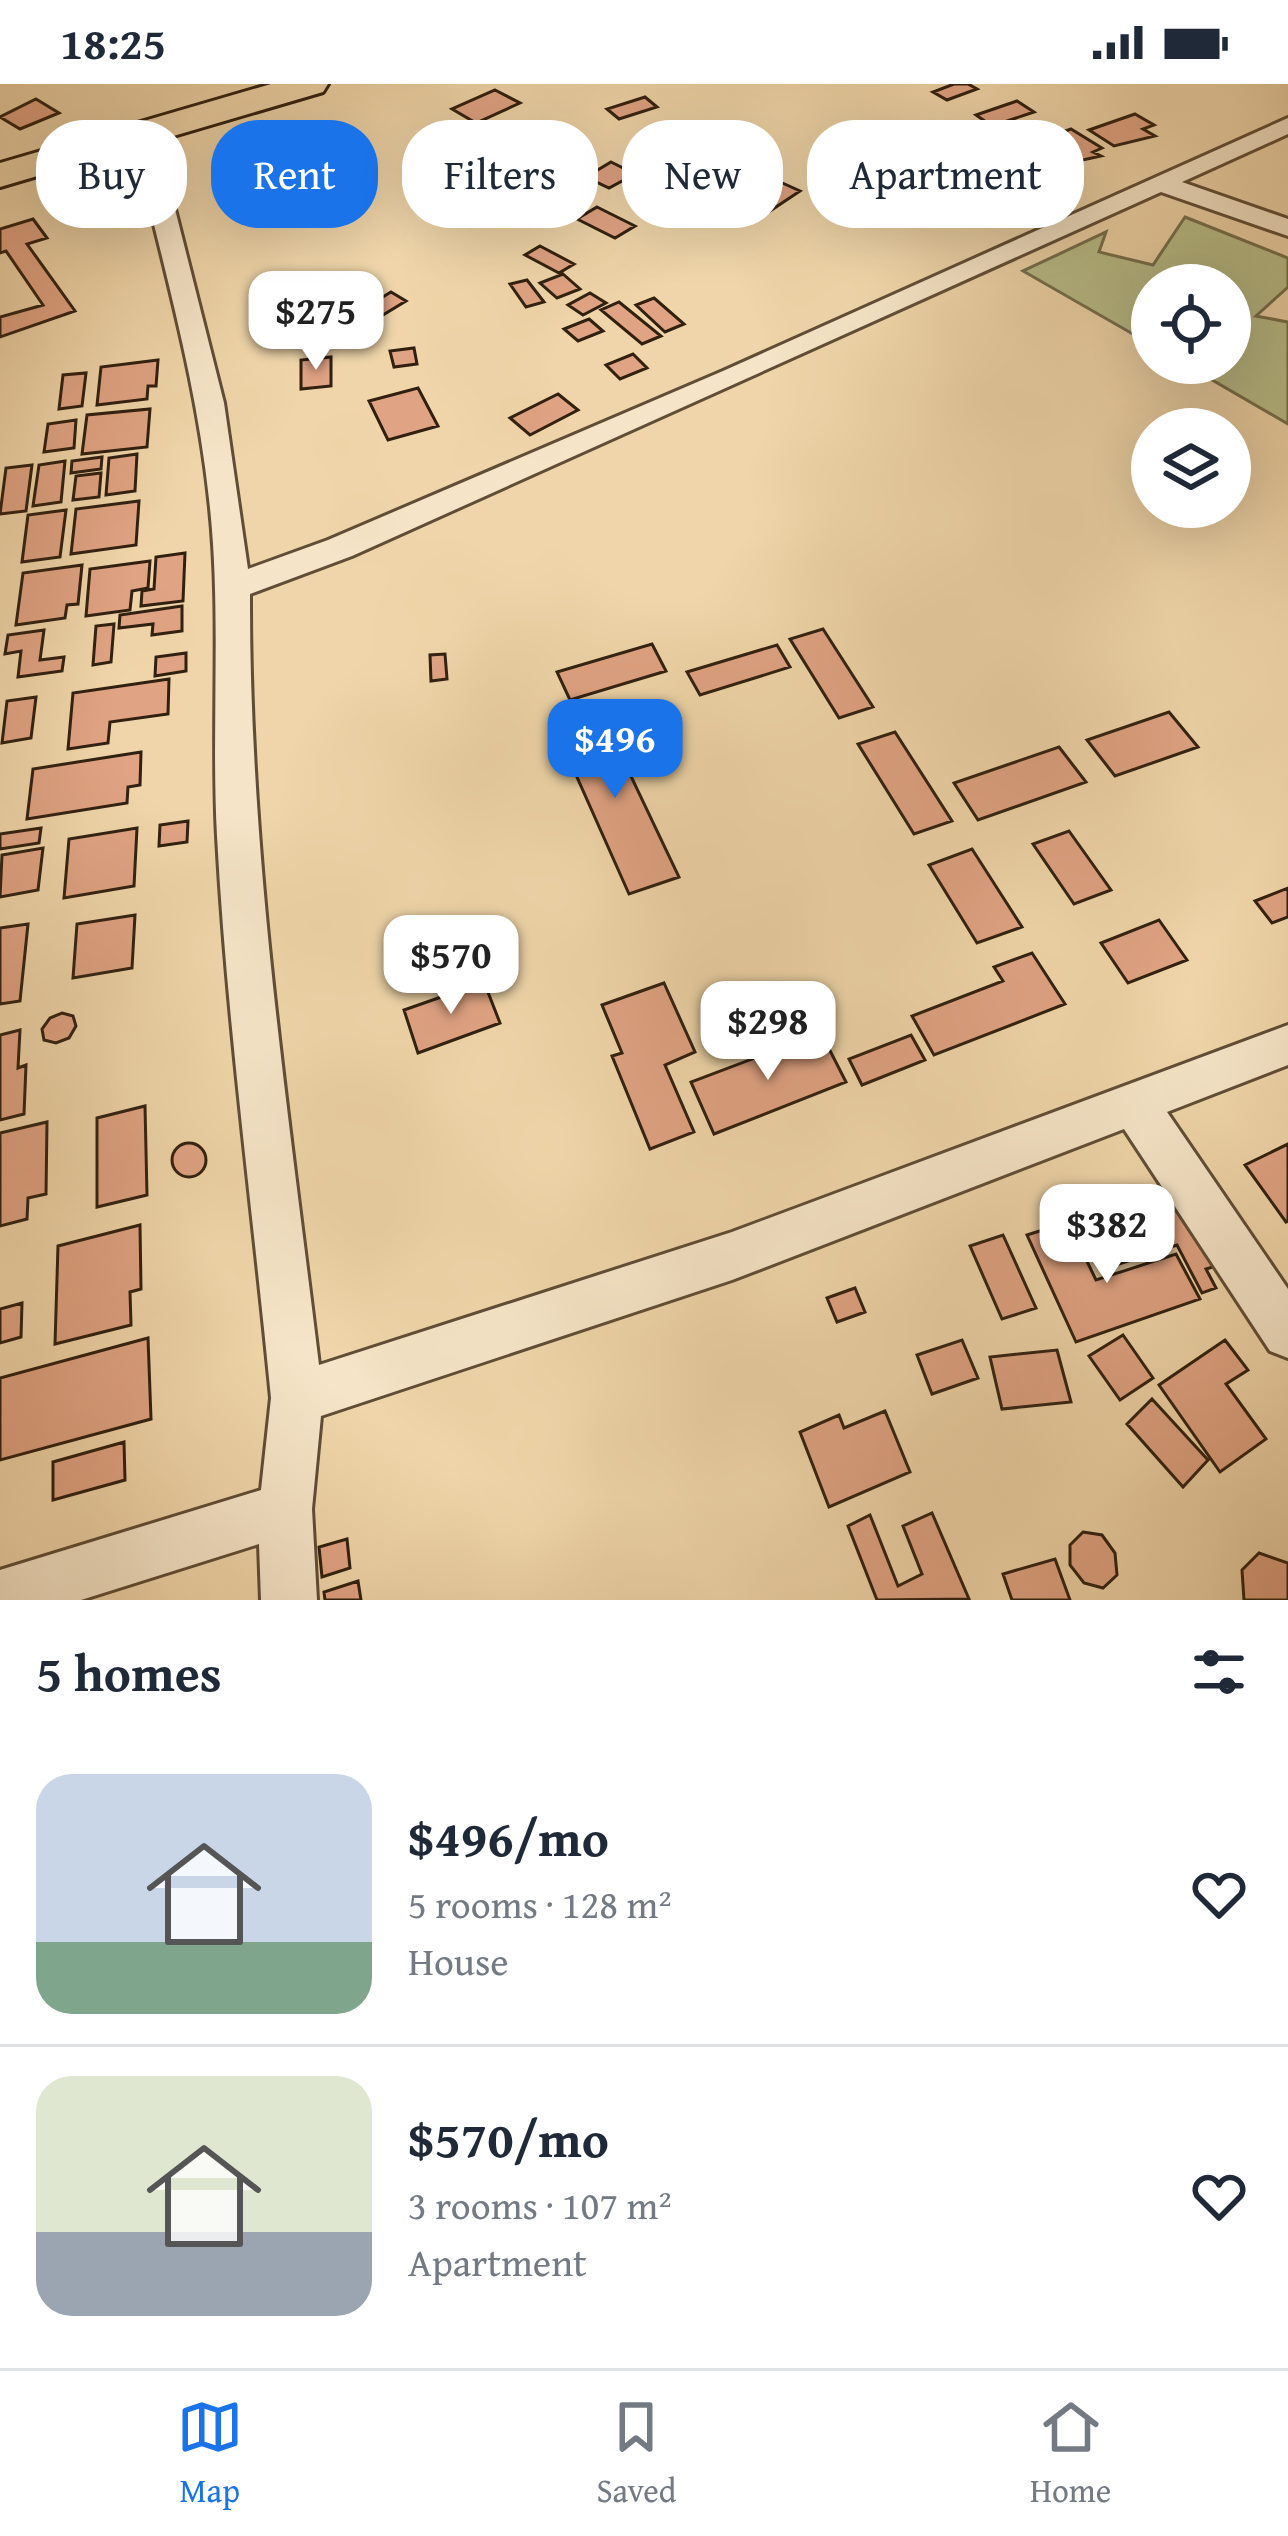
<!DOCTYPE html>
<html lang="en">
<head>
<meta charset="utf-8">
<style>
  :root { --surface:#fff; --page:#f6f6f7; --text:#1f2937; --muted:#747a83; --line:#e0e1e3; --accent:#1a73e8 }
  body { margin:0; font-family:"Gentium Book Plus",serif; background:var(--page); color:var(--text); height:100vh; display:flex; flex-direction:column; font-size:45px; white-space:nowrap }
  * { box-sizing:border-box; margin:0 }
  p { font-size:39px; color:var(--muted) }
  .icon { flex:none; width:66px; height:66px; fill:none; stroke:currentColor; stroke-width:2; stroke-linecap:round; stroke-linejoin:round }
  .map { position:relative; height:1516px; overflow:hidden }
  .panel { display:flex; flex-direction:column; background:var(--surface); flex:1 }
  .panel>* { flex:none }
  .guide { position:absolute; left:36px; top:36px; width:1218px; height:108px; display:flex; gap:24px }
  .buttons { position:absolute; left:1131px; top:180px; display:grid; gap:24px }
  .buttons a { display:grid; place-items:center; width:120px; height:120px; border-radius:50%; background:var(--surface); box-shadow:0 12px 48px #0002; font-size:60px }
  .price { position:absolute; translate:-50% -102px; padding:0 27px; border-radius:24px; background:#fff; color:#222; font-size:39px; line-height:78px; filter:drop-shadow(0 3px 6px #0008) }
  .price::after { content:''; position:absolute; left:50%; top:72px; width:36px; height:27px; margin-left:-18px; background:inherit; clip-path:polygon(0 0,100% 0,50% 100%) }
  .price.active { background:var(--accent); color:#fff }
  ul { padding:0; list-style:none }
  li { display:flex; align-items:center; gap:36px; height:300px; padding:0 36px }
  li+li { border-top:3px solid var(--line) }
  li span { display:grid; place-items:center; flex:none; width:336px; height:240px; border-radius:36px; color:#555 }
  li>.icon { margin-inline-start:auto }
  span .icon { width:144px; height:144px; fill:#fffc; stroke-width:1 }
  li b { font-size:51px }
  h2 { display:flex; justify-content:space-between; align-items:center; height:144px; padding:0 36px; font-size:51px }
  .pill { padding:0 42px; border-radius:48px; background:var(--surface); box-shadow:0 12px 48px #0002; font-size:42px; line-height:108px }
  .pill.active { background:var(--accent); color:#fff }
  .status { display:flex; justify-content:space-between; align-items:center; height:84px; padding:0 60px; background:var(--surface); direction:ltr }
  .status svg { height:33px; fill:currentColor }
  .menu { display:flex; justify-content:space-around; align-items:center; height:168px; border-top:3px solid var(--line); background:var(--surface); font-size:33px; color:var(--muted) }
  .menu a { display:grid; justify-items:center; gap:6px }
  .menu .active { color:var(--accent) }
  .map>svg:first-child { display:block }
  .green { fill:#b7bd89; stroke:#746e4c; stroke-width:3 }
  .building { fill:#e0a383; stroke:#312010; stroke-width:3 }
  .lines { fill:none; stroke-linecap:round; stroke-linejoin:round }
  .street-casing { stroke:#604d36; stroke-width:6 }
  .primary-casing { stroke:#312010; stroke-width:6 }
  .street { fill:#f5e4c7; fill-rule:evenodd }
  .primary { fill:#efd5a9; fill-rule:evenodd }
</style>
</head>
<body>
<div class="status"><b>18:25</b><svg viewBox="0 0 49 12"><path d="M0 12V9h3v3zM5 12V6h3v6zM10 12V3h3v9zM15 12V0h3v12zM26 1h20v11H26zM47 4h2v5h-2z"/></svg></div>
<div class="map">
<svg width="1288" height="1516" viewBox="0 0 1288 1516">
  <rect width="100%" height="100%" fill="#efd5a9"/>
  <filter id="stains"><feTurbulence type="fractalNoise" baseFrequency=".00167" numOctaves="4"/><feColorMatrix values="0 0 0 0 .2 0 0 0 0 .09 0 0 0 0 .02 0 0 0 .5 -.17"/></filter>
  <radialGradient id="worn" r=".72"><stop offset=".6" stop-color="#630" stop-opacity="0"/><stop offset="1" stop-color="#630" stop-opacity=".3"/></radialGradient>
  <path class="green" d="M 1185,133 L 1288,174 L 1288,203 L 1256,232 L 1288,238 L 1288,340 L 1183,279 L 1230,279 L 1230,201 L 1152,201 L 1152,261 L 1023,187 L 1106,148 L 1099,168 L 1153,181 Z"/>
  <path class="building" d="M 954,0 L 968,0 L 977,5 L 947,16 L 933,8 Z
    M 495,6 L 520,19 L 476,39 L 452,25 Z
    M 645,13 L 657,23 L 619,35 L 607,25 Z
    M 36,15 L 59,29 L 20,45 L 0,33 Z
    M 1017,17 L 1034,28 L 992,42 L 976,31 Z
    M 1135,30 L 1154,41 L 1143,45 L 1155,52 L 1114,62 L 1089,46 Z
    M 1071,45 L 1102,64 L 1093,68 L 1101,72 L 1056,82 L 1024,62 Z
    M 861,58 L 882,68 L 864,78 L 872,83 L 857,92 L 826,77 Z
    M 719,64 L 754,80 L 726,97 L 692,81 Z
    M 611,78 L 635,90 L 609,104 L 586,93 Z
    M 778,97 L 800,107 L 767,129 L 745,119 Z
    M 597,123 L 635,142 L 615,154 L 577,135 Z
    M 33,135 L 47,154 L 27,160 L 75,227 L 0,253 L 0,233 L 43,221 L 6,167 L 0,169 L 0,145 Z
    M 540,162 L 574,180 L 559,189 L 525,171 Z
    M 563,190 L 580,205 L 557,214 L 540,199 Z
    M 527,196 L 544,218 L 526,223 L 510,200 Z
    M 391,208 L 406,217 L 373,237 L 358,228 Z
    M 590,209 L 606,219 L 583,231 L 568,221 Z
    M 654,214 L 684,240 L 665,248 L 636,221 Z
    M 619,218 L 661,252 L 642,260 L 601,226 Z
    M 589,235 L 603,247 L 578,257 L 564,245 Z
    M 414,264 L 417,280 L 394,283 L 390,267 Z
    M 633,270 L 647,284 L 620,295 L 606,281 Z
    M 331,273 L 331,302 L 301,305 L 301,276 Z
    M 158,276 L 156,302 L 148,302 L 147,315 L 97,321 L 101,283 Z
    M 86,289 L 82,322 L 59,325 L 63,291 Z
    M 418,304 L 438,342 L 388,356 L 369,317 Z
    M 558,310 L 578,326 L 530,351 L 510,334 Z
    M 150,325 L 147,363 L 82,370 L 87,331 Z
    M 76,336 L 74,364 L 44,368 L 48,340 Z
    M 137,370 L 135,407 L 106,411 L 109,374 Z
    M 102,373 L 101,385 L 71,389 L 72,377 Z
    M 65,377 L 61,418 L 33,422 L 39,381 Z
    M 32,381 L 26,427 L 0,430 L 6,384 Z
    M 101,389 L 99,413 L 73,416 L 76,392 Z
    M 139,417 L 136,461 L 71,470 L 76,425 Z
    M 66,426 L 60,473 L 22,478 L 28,431 Z
    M 185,469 L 183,517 L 141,522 L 142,507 L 154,505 L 156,473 Z
    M 150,477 L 148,504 L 132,507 L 130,526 L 86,532 L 90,485 Z
    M 82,481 L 78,520 L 67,521 L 65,534 L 16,541 L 23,489 Z
    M 182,522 L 182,547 L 152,551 L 153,540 L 119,544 L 120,531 Z
    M 114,540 L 111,578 L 93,581 L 96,542 Z
    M 823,545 L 873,623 L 839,634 L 790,555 Z
    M 44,546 L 40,576 L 64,573 L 62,587 L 18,593 L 21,567 L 5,570 L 8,551 Z
    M 652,560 L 666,587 L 570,616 L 557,588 Z
    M 777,561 L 790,583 L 700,611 L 687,588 Z
    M 186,569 L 186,587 L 155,592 L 156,573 Z
    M 445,570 L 447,595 L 431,597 L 430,571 Z
    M 169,595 L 168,630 L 110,638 L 108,659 L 68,665 L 73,609 Z
    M 36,613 L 31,654 L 2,659 L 7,617 Z
    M 598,623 L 679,793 L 629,810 L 552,637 Z
    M 1169,628 L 1198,663 L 1115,692 L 1087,656 Z
    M 895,648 L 952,737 L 914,750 L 858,660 Z
    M 1059,663 L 1086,698 L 978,736 L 954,699 Z
    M 141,668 L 140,701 L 128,703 L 127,719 L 27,735 L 33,685 Z
    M 188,737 L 187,758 L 159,762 L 160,741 Z
    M 41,744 L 39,759 L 0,765 L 0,750 Z
    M 137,744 L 134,802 L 64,814 L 69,755 Z
    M 1069,747 L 1111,806 L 1074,820 L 1033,760 Z
    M 43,764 L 38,806 L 0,813 L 2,771 Z
    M 972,765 L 1022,843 L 977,859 L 929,781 Z
    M 1288,804 L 1288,833 L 1272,839 L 1255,817 Z
    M 135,831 L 132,884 L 73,894 L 77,840 Z
    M 1159,836 L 1187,876 L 1128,899 L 1101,859 Z
    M 28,840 L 20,917 L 0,920 L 0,844 Z
    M 1032,869 L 1065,920 L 934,971 L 912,932 L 1003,897 L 994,883 Z
    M 484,898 L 500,939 L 418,969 L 404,926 Z
    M 664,899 L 695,968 L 665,981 L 694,1048 L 650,1065 L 612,972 L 622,969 L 602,921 Z
    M 62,929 L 73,932 L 76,942 L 69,954 L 56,959 L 44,956 L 42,945 L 50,934 Z
    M 20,946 L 18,984 L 26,981 L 24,1030 L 0,1036 L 0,951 Z
    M 821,949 L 846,998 L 714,1050 L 691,998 Z
    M 911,951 L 925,976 L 862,1001 L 849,975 Z
    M 145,1022 L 147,1111 L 97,1123 L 97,1034 Z
    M 47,1038 L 46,1110 L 28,1114 L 27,1135 L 0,1142 L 0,1049 Z
    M172 1076a17 17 0 1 1 34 0a17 17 0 1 1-34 0Z
    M 1288,1060 L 1288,1137 L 1286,1138 L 1245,1081 Z
    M 1167,1106 L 1220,1181 L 1206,1185 L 1216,1204 L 1202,1209 L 1177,1161 L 1107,1184 L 1083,1133 Z
    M 1068,1138 L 1096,1196 L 1176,1170 L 1200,1215 L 1076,1258 L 1027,1151 Z
    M 140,1141 L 141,1205 L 130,1208 L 131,1241 L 55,1260 L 58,1162 Z
    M 1003,1151 L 1036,1224 L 1002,1235 L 970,1162 Z
    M 855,1204 L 865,1228 L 837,1238 L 827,1214 Z
    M 22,1219 L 21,1253 L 0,1259 L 0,1225 Z
    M 1123,1251 L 1153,1294 L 1120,1316 L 1089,1272 Z
    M 148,1254 L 151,1335 L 0,1376 L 0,1294 Z
    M 962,1256 L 978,1294 L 932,1310 L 917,1271 Z
    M 1225,1256 L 1248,1286 L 1226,1300 L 1266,1355 L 1220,1388 L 1159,1301 Z
    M 1057,1266 L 1071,1318 L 1002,1325 L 990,1273 Z
    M 1152,1315 L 1208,1376 L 1183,1403 L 1127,1340 Z
    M 885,1327 L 910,1388 L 829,1423 L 800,1348 L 839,1331 L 844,1344 Z
    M 124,1358 L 125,1396 L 53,1416 L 53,1378 Z
    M 932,1429 L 969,1515 L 877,1516 L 848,1442 L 870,1431 L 898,1502 L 922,1490 L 903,1442 Z
    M 1083,1448 L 1102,1451 L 1115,1469 L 1117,1491 L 1103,1504 L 1084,1499 L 1070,1481 L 1070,1461 Z
    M 347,1455 L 350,1484 L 322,1493 L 319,1463 Z
    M 1259,1469 L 1288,1479 L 1288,1516 L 1244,1516 L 1242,1486 Z
    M 1055,1475 L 1070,1516 L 1012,1516 L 1003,1490 Z
    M 358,1497 L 361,1516 L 325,1516 L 324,1508 Z"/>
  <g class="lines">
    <defs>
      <path id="street" d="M 1288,34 L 1288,50 L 1182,98 L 1288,135 L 1288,152 L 1161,108 L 352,472 L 250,510 C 249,769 288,1025 319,1281 L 732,1148 L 1288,941 L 1288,981 L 1167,1028 L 1288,1205 L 1288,1274 L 1270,1267 L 1124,1045 L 732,1196 L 321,1332 L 312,1425 L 317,1516 L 261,1516 L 259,1460 L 81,1516 L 0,1516 L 0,1486 L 261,1406 L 271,1314 C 253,1127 227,939 217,752 C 211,640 222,527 209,415 C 196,292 160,170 132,50 L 136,45 L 144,43 L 156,50 L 224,319 L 248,485 L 328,456 L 723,287 Z"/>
      <path id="primary" d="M 271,0 L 328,0 L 323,8 L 0,103 L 0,79 Z"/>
    </defs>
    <use href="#street" class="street-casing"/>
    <use href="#primary" class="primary-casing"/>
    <use href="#street" class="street"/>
    <use href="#primary" class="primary"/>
  </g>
  <rect width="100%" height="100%" filter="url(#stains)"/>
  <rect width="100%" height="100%" fill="url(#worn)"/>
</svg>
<div class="buttons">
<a><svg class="icon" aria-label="locate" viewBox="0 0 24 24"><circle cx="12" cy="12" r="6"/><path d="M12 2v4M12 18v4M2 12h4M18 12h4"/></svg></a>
<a><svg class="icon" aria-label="layers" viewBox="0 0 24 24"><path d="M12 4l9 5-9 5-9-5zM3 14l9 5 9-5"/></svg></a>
</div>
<b class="price" style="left:316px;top:289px">$275</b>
<b class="price active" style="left:615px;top:717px">$496</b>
<b class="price" style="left:451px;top:933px">$570</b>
<b class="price" style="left:768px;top:999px">$298</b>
<b class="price" style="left:1107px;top:1202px">$382</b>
<div class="guide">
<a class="pill">Buy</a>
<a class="pill active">Rent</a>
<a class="pill">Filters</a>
<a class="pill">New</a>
<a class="pill">Apartment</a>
</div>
</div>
<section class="panel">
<h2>5 homes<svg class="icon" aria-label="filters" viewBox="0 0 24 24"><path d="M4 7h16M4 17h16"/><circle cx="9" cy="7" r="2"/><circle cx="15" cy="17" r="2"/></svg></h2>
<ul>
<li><span style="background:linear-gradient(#c9d6e8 70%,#7fa58c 0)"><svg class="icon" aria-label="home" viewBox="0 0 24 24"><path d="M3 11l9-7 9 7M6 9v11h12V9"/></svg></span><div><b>$496/mo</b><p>5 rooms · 128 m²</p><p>House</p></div><svg class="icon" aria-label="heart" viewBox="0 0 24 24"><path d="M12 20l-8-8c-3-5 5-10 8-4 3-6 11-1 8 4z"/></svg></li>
<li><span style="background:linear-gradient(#dfe7d0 65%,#9aa5b1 0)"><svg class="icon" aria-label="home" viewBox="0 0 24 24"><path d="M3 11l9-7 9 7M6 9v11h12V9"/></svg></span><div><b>$570/mo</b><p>3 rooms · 107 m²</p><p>Apartment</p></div><svg class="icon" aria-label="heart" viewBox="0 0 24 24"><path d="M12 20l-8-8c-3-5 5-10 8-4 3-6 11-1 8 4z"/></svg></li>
</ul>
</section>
<nav class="menu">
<a class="active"><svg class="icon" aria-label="map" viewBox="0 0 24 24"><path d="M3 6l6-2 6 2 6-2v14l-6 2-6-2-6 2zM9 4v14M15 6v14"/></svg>Map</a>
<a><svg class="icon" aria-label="saved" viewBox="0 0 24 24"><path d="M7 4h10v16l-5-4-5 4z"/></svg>Saved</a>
<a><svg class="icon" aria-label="home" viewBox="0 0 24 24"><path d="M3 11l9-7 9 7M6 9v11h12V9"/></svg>Home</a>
</nav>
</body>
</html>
